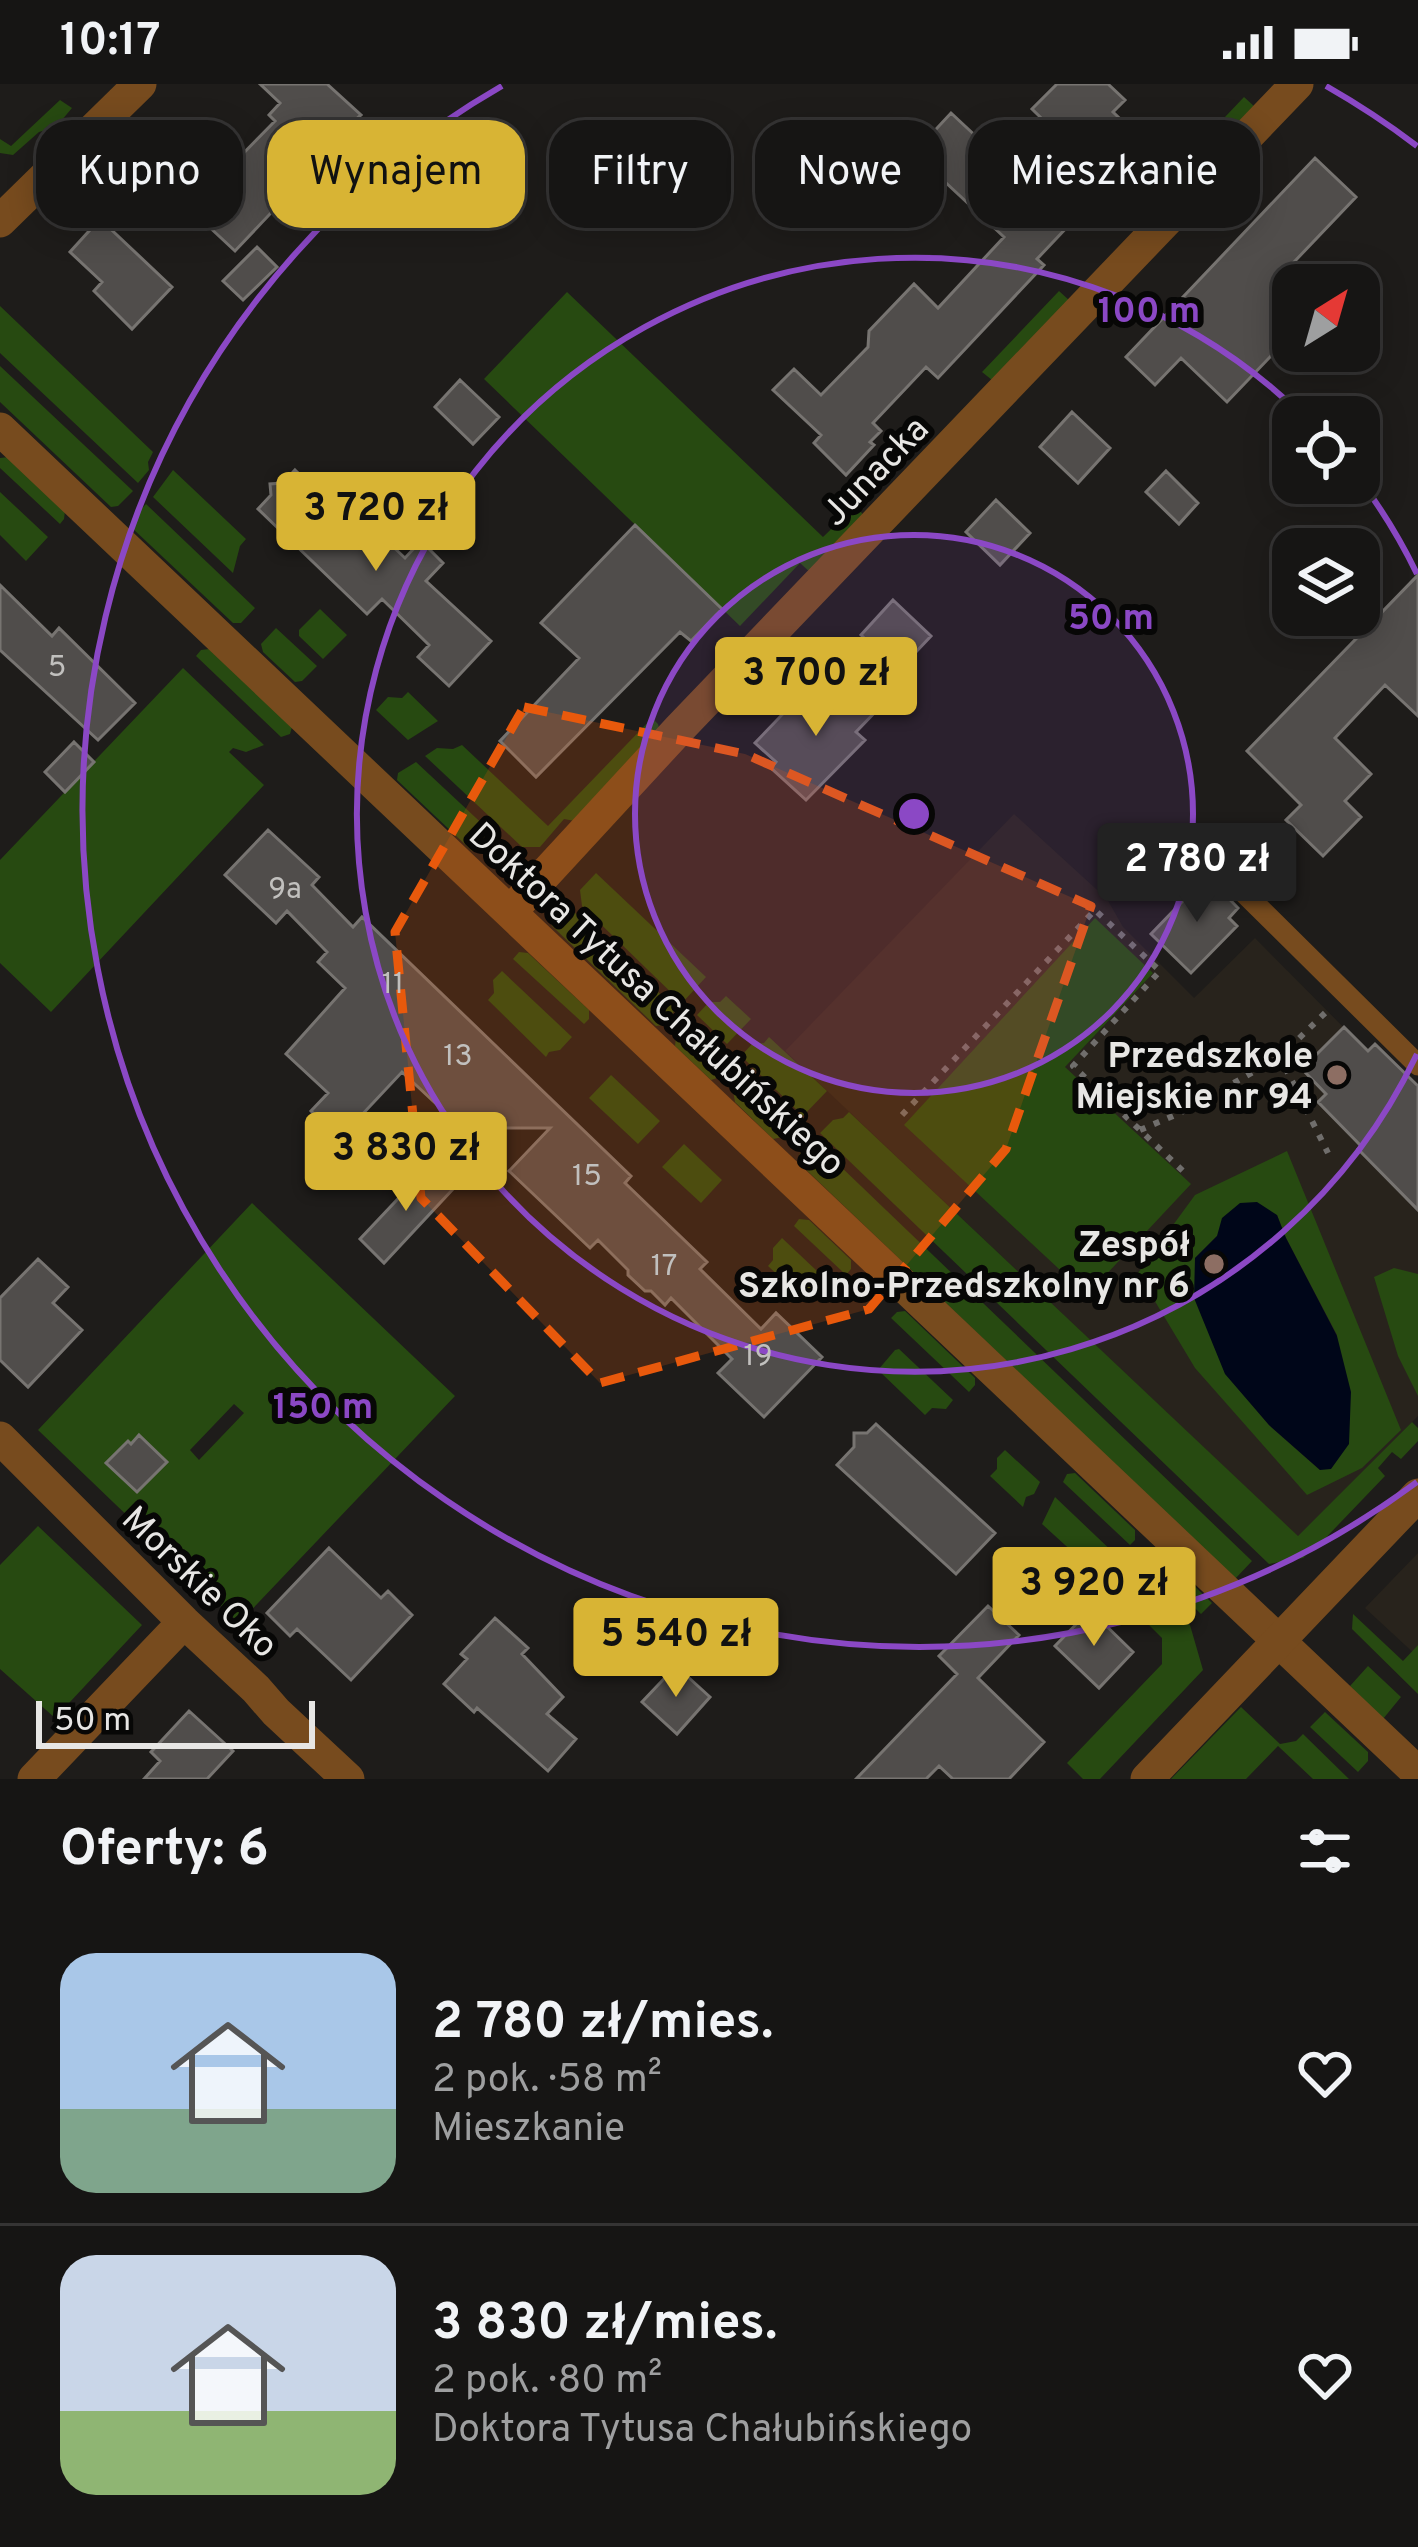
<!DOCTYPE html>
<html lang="pl">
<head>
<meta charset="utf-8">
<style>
  :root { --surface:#161514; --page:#232222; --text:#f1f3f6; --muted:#9e9fa0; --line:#353434; --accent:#d8b434 }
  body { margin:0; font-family:Overpass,sans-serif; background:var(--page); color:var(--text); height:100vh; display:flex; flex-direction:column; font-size:45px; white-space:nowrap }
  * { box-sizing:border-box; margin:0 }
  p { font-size:39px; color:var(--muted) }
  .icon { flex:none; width:66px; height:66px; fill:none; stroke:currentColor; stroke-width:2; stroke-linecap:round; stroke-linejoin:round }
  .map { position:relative; height:1695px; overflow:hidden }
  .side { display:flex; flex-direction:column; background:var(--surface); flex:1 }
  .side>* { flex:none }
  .top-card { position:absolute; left:36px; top:36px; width:1347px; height:108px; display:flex; gap:24px }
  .needle { width:78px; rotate:37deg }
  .fabs { position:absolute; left:1272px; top:180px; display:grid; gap:24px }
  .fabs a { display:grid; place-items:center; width:108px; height:108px; border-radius:24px; background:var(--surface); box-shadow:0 6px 30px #0003,0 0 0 3px var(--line); font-size:60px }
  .scale { position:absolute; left:36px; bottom:30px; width:279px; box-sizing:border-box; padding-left:12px; border:6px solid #e7e6e4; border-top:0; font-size:33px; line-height:42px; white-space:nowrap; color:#e7e6e4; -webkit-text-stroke:9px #070706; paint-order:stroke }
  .price { position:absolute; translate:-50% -102px; padding:0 27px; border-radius:12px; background:var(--accent); color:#111; font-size:39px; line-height:78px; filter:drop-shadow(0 3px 6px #0008) }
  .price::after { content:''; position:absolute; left:50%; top:72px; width:36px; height:27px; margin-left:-18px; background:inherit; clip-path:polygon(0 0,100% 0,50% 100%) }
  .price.current { background:#222; color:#fff }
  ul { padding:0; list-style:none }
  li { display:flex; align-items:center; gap:36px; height:300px; padding:0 60px }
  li+li { border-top:3px solid var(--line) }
  li span { display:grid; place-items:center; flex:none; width:336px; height:240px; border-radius:36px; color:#555 }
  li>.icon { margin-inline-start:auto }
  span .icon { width:144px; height:144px; fill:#fffc; stroke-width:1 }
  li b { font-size:51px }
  h2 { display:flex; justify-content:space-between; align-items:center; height:144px; padding:0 60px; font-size:51px }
  .pill { padding:0 42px; border-radius:36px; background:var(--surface); box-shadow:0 6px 30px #0003,0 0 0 3px var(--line); font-size:42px; line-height:108px }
  .pill.current { background:var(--accent); color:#111 }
  .status { display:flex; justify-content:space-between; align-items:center; height:84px; padding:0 60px; background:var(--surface); direction:ltr }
  .status svg { height:33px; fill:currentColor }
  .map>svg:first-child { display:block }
  .built { fill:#28231c }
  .green { fill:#274a11; fill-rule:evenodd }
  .water { fill:#000619 }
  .building { fill:#504d4b; stroke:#777471; stroke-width:3 }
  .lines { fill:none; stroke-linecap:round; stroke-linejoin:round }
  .path { stroke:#706e6c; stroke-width:6; stroke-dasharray:6 9; stroke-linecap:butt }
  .service { stroke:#774b1e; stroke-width:21 }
  .minor { stroke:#774b1e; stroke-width:33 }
  .tertiary { stroke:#774b1e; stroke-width:33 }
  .marked { fill:#e8590c; fill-opacity:0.2; stroke:#e8590c; stroke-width:9; stroke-dasharray:24 15; stroke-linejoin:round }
  .ring { fill:none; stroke:#8b48c5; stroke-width:6 }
  .education-dot { fill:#8d6e63; stroke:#070706; stroke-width:4.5 }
  .labels { text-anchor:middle; stroke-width:12; stroke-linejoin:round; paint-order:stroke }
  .number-label { font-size:30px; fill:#c1c0be }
  .street-label { font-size:36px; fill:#e7e6e4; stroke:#070706 }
  .poi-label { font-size:36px; font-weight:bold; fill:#e7e6e4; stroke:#070706; text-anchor:end }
  .centre { fill:#8b48c5; stroke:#070706; stroke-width:6 }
  .ring-label { font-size:36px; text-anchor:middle; font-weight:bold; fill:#8b48c5; stroke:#070706; stroke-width:12; stroke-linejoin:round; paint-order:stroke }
</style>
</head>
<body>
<div class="status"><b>10:17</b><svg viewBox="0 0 49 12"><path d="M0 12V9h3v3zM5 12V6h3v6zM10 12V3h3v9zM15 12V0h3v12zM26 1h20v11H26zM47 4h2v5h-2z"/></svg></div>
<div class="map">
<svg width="1418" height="1695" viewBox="0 0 1418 1695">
  <rect width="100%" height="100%" fill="#1e1c1a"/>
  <path class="built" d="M 1014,730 L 1107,815 L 1123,843 L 1194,914 L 1255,854 L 1367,967 L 1376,959 L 1418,1002 L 1418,1332 L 1298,1453 L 785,967 Z
    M 1418,1469 L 1418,1573 L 1365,1524 Z"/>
  <path class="green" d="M 1244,13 L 1255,23 L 1198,84 L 1187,73 Z
    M 60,16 L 72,24 L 56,43 L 39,48 L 13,71 L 0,69 L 0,55 L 11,62 Z
    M 116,42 L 136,62 L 93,104 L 79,92 L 95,76 L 95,63 Z
    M 1059,207 L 1070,217 L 992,296 L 982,288 Z
    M 567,208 L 823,453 L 854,423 L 862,429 L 862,436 L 812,490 L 800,479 L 740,542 L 484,295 Z
    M 0,222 L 153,368 L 148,378 L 149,386 L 138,399 L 0,269 Z
    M 0,282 L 133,407 L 118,422 L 111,423 L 0,318 Z
    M 9,373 L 65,427 L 64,435 L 60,440 L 0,384 L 0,374 Z
    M 173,386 L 246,455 L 240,462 L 233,489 L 153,413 Z
    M 0,408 L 48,453 L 26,477 L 0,451 Z
    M 146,420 L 255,524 L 241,539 L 233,539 L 131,443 L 132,435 Z
    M 320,525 L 347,551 L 323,575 L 299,552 L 299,546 Z
    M 276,544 L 317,582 L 302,597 L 295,598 L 263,568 L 261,560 Z
    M 209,565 L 292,643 L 290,650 L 281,653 L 196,572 L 201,566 Z
    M 183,584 L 264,661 L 246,668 L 233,664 L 229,668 L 264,701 L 51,928 L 0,879 L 0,776 Z
    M 408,608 L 438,637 L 408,656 L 376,626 L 388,613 L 402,614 Z
    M 652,634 L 658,640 L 660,648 L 580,738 L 564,735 L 540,763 L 522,763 L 425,672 L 437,664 L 453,665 L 462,661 L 548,742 Z
    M 416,678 L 490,747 L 472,767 L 397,696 L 398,689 Z
    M 596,789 L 706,893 L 682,919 L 582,822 L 580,806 Z
    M 550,805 L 676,925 L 663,941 L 656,942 L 552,842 L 546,817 Z
    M 1095,834 L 1153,889 L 1065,983 L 1191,1100 L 1087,1211 L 904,1041 Z
    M 519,868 L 528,869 L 589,926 L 589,935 L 584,940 L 513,875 Z
    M 502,887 L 572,953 L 560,966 L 549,968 L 546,973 L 488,916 L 494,909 L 493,896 Z
    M 726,912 L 751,935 L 727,960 L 697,931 L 709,918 L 720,918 Z
    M 690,938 L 723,969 L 723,979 L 717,994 L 711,996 L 675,962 L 676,953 Z
    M 769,953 L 827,1007 L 803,1032 L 741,972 L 752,960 L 764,959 Z
    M 742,987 L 797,1038 L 783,1053 L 773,1055 L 735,1018 L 733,1007 Z
    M 611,991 L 660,1037 L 638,1060 L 589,1014 Z
    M 849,1028 L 1298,1452 L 1412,1338 L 1418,1344 L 1418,1357 L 1401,1375 L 1392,1368 L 1378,1384 L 1385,1392 L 1316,1464 L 1314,1463 L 1303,1474 L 1269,1480 L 820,1049 L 833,1036 L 843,1034 Z
    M 813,1056 L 1252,1477 L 1235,1495 L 799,1079 L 799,1071 Z
    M 684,1060 L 722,1096 L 701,1119 L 662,1083 Z
    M 1287,1067 L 1401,1346 L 1362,1384 L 1307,1411 L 1195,1284 L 1138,1189 L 1195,1111 ZM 1277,1131 L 1286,1154 L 1337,1251 L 1320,1386 L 1269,1341 L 1225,1289 L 1195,1174 L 1217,1152 Z
    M 252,1119 L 455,1312 L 239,1539 L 38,1346 ZM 234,1320 L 244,1329 L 199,1376 L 190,1366 Z
    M 799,1135 L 809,1136 L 851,1176 L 851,1185 L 846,1191 L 794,1142 Z
    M 782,1154 L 834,1203 L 804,1216 L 768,1182 L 773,1176 L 773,1164 Z
    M 1394,1184 L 1418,1190 L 1418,1312 L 1398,1272 L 1374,1193 Z
    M 905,1227 L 975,1294 L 975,1301 L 969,1308 L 891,1234 L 897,1228 Z
    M 899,1265 L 953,1316 L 946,1325 L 932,1324 L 925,1331 L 878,1286 L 895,1266 Z
    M 1005,1366 L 1040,1398 L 1034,1410 L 1026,1413 L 1023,1423 L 990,1392 L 997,1385 L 997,1374 Z
    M 1075,1389 L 1135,1446 L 1135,1456 L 1130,1461 L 1063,1398 L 1067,1390 Z
    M 1055,1413 L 1117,1472 L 1099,1492 L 1042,1440 Z
    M 38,1442 L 142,1541 L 55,1634 L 0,1585 L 0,1481 Z
    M 1159,1468 L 1212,1519 L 1201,1530 L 1144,1475 L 1149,1469 Z
    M 1132,1487 L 1190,1541 L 1203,1586 L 1100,1695 L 1083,1695 L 1067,1679 L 1162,1580 L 1162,1554 L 1119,1511 C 1126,1504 1124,1496 1132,1487 Z
    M 1353,1530 L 1403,1577 L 1418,1561 L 1418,1610 L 1352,1545 Z
    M 1368,1582 L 1401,1613 L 1383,1635 L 1350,1602 Z
    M 1241,1623 L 1280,1660 L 1296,1657 L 1303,1650 L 1349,1695 L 1313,1695 L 1278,1662 L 1246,1695 L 1171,1695 Z
    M 1325,1628 L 1368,1668 L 1368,1677 L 1358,1688 L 1310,1643 Z"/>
  <path class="water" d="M 1257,1118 L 1277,1131 L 1286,1154 L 1337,1252 L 1351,1308 L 1349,1360 L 1331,1385 L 1320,1386 L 1269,1341 L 1225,1290 L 1194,1214 L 1195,1174 L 1217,1152 L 1222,1134 L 1240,1119 Z"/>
  <path class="building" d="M 260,0 L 327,0 L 361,31 L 341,48 L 376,81 L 350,108 L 318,79 L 235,167 L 190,125 L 202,112 L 178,89 L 204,62 L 227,86 L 275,37 L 269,31 L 280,19 Z
    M 1057,0 L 1108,0 L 1125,16 L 1113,28 L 1138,52 L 1113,79 L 1087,55 L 1075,67 L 1032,25 Z
    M 951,29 L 1070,140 L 1037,175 L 1044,181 L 938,294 L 926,283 L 873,339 L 881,347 L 870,358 L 874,361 L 846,391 L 814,359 L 821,351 L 773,306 L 794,285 L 821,311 L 868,263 L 869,247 L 914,200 L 938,224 L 1004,153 L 914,69 Z
    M 1315,74 L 1356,113 L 1274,199 L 1293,217 L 1293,249 L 1227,318 L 1181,274 L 1155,301 L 1126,273 Z
    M 100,135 L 172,203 L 132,245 L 94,207 L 102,198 L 70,168 Z
    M 257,163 L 277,183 L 243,216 L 223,197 Z
    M 460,296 L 499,333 L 473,360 L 435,323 Z
    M 1072,328 L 1110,364 L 1078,399 L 1040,363 Z
    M 295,386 L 380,466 L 388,458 L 405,474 L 421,457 L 443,479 L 426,497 L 491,557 L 449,602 L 418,573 L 429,561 L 382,515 L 367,530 L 258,425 L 271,411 L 270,400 L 283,399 Z
    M 1166,387 L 1198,419 L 1179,440 L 1146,408 Z
    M 996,416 L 1030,449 L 1000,481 L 966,448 Z
    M 635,441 L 722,525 L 691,557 L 680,548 L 536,693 L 500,657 L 579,574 L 541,539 Z
    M 1418,491 L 1418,632 L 1385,601 L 1335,654 L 1371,690 L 1345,717 L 1361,733 L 1323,772 L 1286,736 L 1301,721 L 1247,667 Z
    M 0,501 L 52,552 L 59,544 L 135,619 L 98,656 L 0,566 Z
    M 893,516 L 931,552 L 899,586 L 861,551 Z
    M 851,598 L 879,624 L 856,648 L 865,656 L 806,716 L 771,684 L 776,678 L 755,659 L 800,612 L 820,631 Z
    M 74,658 L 94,678 L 65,708 L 45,688 Z
    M 268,746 L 319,793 L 312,801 L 353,843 L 362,833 L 631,1092 L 625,1099 L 707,1178 L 700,1185 L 761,1245 L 776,1229 L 822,1273 L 764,1333 L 718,1289 L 732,1275 L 671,1214 L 665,1221 L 651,1207 L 645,1207 L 628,1191 L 628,1186 L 598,1156 L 590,1164 L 509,1087 L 550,1044 L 462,1044 L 402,988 L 357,1036 L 363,1043 L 330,1077 L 310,1057 L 325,1041 L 311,1027 L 328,1009 L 286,970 L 345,904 L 318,878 L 327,868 L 287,827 L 276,839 L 225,791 Z
    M 1207,792 L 1238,824 L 1229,834 L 1237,842 L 1191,889 L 1151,850 Z
    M 1344,943 L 1368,967 L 1375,960 L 1418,1002 L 1418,1126 L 1358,1065 L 1361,1062 L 1318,1018 L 1326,1010 L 1302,985 Z
    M 429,1082 L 453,1105 L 384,1179 L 360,1155 Z
    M 38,1175 L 68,1203 L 53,1219 L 82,1246 L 28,1303 L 0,1276 L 0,1214 Z
    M 876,1340 L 995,1449 L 956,1490 L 837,1381 L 854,1363 L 854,1349 L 867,1349 Z
    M 139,1351 L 167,1378 L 137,1408 L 106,1379 L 128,1357 L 131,1360 Z
    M 329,1464 L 381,1514 L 388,1507 L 412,1531 L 351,1596 L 297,1545 L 290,1552 L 267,1529 Z
    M 988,1522 L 1019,1551 L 978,1594 L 1044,1658 L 1009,1695 L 953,1695 L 939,1682 L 926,1695 L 856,1695 L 957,1590 L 939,1572 Z
    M 1090,1526 L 1133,1568 L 1099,1604 L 1055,1562 Z
    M 495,1534 L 528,1564 L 522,1570 L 563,1613 L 547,1630 L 576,1655 L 548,1687 L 477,1624 L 474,1628 L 444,1600 L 467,1575 L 461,1570 Z
    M 676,1582 L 710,1613 L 677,1650 L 642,1618 Z
    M 189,1627 L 233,1667 L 207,1695 L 144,1695 L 160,1677 L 151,1668 Z"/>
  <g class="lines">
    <path class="path" d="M 1325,929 L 1280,973 L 1328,1069
      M 902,1031 L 1095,826 L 1160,887 L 1073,982 L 1185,1089
      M 1140,1046 L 1180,1029 L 1280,973"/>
    <path class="service" d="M 1228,793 L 1418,981"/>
    <path class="minor" d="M 0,137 L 140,0
      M 0,345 L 1418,1689
      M 511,827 L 679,645 L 1297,0
      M 0,1354 L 184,1538 L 256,1605 L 276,1628 L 348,1695
      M 34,1695 L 184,1538"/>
    <path class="tertiary" d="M 1147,1695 L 1418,1411"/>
  </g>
  <path class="marked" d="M 524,623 L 745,670 L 1091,822 L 1006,1065 L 869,1225 L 600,1299 L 421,1114 L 395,848 Z"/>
  <circle cx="914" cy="730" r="279" fill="#8b48c5" fill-opacity=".12"/>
  <g class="ring">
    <circle cx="914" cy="730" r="279"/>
    <path d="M1417 970A557 557 0 1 1 1304 333M1362 399A557 557 0 0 1 1417 490"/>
    <path d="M1417 1398A836 836 0 1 1 502 2M1326 2A836 836 0 0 1 1417 62"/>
  </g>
  <g class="education-dot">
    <circle cx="1337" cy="991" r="12"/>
    <circle cx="1214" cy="1180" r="12"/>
  </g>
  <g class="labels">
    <g class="number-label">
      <text x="57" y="592">5</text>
      <text x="285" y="814">9a</text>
      <text x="393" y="909">11</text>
      <text x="458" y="981">13</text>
      <text x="587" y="1101">15</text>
      <text x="664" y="1191">17</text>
      <text x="758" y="1281">19</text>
    </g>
    <g class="street-label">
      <text transform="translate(874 386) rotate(-46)" y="13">Junacka</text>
      <text transform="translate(658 914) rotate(43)" y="13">Doktora Tytusa Chałubińskiego</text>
      <text transform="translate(201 1497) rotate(44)" y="13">Morskie Oko</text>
    </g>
    <g class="poi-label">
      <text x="1313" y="983">Przedszkole<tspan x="1313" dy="41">Miejskie nr 94</tspan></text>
      <text x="1190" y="1172">Zespół<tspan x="1190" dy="41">Szkolno-Przedszkolny nr 6</tspan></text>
    </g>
  </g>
  <circle cx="914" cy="730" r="18" class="centre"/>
  <g class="ring-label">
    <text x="1149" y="238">100 m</text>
    <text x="1111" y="545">50 m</text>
    <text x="323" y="1334">150 m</text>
  </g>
</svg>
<div class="fabs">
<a><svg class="needle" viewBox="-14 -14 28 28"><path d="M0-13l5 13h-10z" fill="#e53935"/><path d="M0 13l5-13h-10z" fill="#9e9fa0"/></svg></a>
<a><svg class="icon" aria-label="locate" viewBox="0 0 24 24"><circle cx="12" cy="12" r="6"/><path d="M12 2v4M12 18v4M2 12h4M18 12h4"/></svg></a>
<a><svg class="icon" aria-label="layers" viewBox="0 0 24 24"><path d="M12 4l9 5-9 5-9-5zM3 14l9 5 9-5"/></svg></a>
</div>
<div class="scale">50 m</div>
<b class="price" style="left:376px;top:490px">3 720 zł</b>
<b class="price" style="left:816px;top:655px">3 700 zł</b>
<b class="price current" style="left:1197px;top:841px">2 780 zł</b>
<b class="price" style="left:406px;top:1130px">3 830 zł</b>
<b class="price" style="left:1094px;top:1565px">3 920 zł</b>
<b class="price" style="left:676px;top:1616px">5 540 zł</b>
<div class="top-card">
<a class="pill">Kupno</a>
<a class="pill current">Wynajem</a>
<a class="pill">Filtry</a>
<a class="pill">Nowe</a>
<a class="pill">Mieszkanie</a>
</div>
</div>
<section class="side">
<h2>Oferty: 6<svg class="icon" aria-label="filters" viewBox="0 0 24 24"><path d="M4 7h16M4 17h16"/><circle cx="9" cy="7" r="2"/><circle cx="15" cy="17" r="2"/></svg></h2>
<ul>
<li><span style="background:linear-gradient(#a9c7e8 65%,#7fa58c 0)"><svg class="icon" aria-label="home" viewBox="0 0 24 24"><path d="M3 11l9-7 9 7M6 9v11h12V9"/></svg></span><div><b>2 780 zł/mies.</b><p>2 pok. · 58 m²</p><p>Mieszkanie</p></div><svg class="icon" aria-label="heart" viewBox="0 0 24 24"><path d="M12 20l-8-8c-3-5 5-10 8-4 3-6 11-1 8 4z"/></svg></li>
<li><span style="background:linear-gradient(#c9d6e8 65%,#8fb573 0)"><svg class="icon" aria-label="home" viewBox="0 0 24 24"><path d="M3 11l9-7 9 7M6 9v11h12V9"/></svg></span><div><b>3 830 zł/mies.</b><p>2 pok. · 80 m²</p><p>Doktora Tytusa Chałubińskiego</p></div><svg class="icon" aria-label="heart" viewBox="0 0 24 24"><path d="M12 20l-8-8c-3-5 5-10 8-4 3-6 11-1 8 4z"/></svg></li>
</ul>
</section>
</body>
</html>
